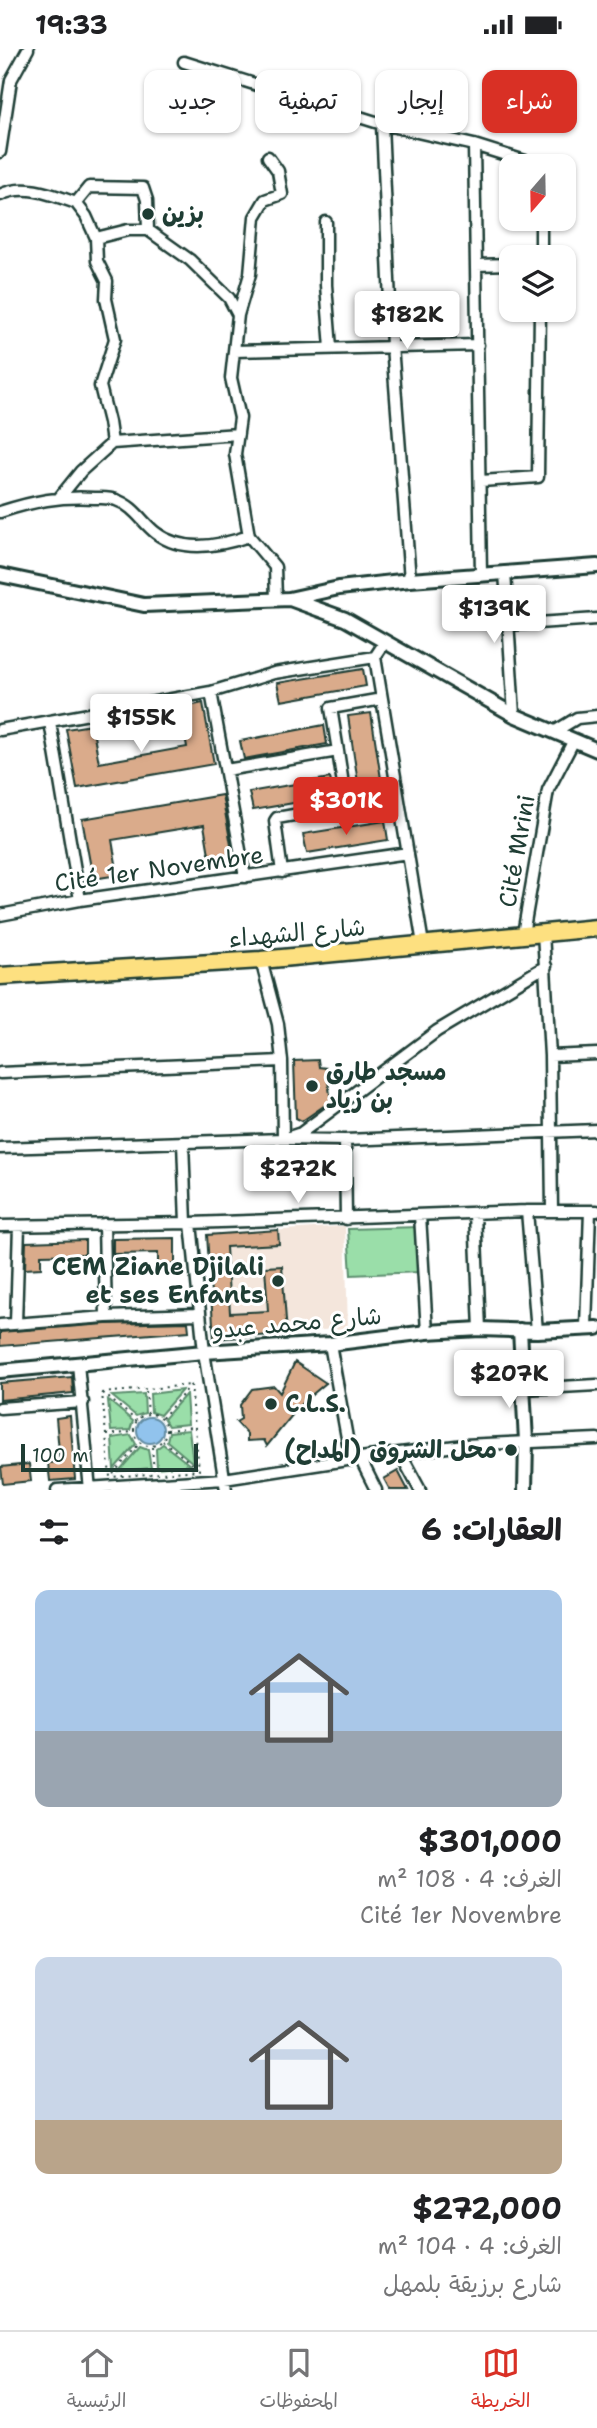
<!DOCTYPE html>
<html lang="ar">
<head>
<meta charset="utf-8">
<style>
  :root { --surface:#fff; --page:#f2f2f2; --text:#202124; --muted:#757577; --line:#e0e0e0; --accent:#d93025 }
  body { margin:0; font-family:"Shantell Sans","Playpen Sans Arabic",sans-serif; background:var(--page); color:var(--text); direction:rtl; height:100vh; display:flex; flex-direction:column; font-size:26px; white-space:nowrap }
  * { box-sizing:border-box; margin:0 }
  p { font-size:23px; color:var(--muted) }
  .icon { flex:none; width:38px; height:38px; fill:none; stroke:currentColor; stroke-width:2; stroke-linecap:round; stroke-linejoin:round }
  .map { position:relative; height:1441px; overflow:hidden; direction:ltr }
  .panel { display:flex; flex-direction:column; background:var(--surface); flex:1 }
  .panel>* { flex:none }
  .banner { position:absolute; left:21px; top:21px; width:556px; height:63px; direction:rtl; display:flex; gap:14px }
  .needle { width:46px; rotate:200deg }
  .controls { position:absolute; left:499px; top:105px; display:grid; gap:14px }
  .controls a { display:grid; place-items:center; width:77px; height:77px; border-radius:14px; background:var(--surface); box-shadow:0 2px 5px #0004; font-size:35px }
  .scale { position:absolute; left:21px; bottom:18px; width:177px; box-sizing:border-box; padding-left:7px; border:4px solid #1f3d34; border-top:0; font-size:19px; line-height:24px; white-space:nowrap; color:#1f3d34; -webkit-text-stroke:5px #fff; paint-order:stroke }
  .price { position:absolute; translate:-50% -60px; padding:0 16px; border-radius:7px; background:#fff; color:#222; font-size:23px; line-height:46px; filter:drop-shadow(0 2px 4px #0008) }
  .price::after { content:''; position:absolute; left:50%; top:42px; width:21px; height:16px; margin-left:-10px; background:inherit; clip-path:polygon(0 0,100% 0,50% 100%) }
  .price.selected { background:var(--accent); color:#fff }
  ul { padding:0; list-style:none }
  li { display:grid; align-content:center; gap:14px; height:371px; padding:0 35px }
  li span { display:grid; place-items:center; height:217px; border-radius:14px; color:#555 }
  li>.icon { margin-inline-start:auto }
  span .icon { width:126px; height:126px; fill:#fffc; stroke-width:1 }
  li b { font-size:30px }
  h2 { display:flex; justify-content:space-between; align-items:center; height:84px; padding:0 35px; font-size:30px }
  .pill { padding:0 24px; border-radius:14px; background:var(--surface); box-shadow:0 2px 5px #0004; font-size:24px; line-height:63px }
  .pill.selected { background:var(--accent); color:#fff }
  .status { display:flex; justify-content:space-between; align-items:center; height:49px; padding:0 35px; background:var(--surface); direction:ltr }
  .status svg { height:19px; fill:currentColor }
  .menu { display:flex; justify-content:space-around; align-items:center; height:98px; border-top:2px solid var(--line); background:var(--surface); font-size:19px; color:var(--muted) }
  .menu a { display:grid; justify-items:center; gap:4px }
  .menu .selected { color:var(--accent) }
  .map>svg:first-child { display:block }
  .built { fill:#f4e6dc }
  .green { fill:#9adea9; stroke:#5c8e6e; stroke-width:2 }
  .water { fill:#91c3ed; stroke:#638da3; stroke-width:2 }
  .building { fill:#daab8b; stroke:#1f3d34; stroke-width:2 }
  .lines { fill:none; stroke-linecap:round; stroke-linejoin:round }
  .minor-casing { stroke:#1f3d34; stroke-width:15 }
  .tertiary-casing { stroke:#1f3d34; stroke-width:18 }
  .primary-casing { stroke:#1f3d34; stroke-width:21 }
  .path { stroke:#1f3d34; stroke-width:2; stroke-dasharray:2 5; stroke-linecap:butt }
  .minor { stroke:#fff; stroke-width:10 }
  .tertiary { stroke:#fff; stroke-width:12 }
  .primary { stroke:#fde080; stroke-width:16 }
  .poi-dot { fill:#1f3d34; stroke:#fff; stroke-width:2.5 }
  .labels { text-anchor:middle; stroke-width:6; stroke-linejoin:round; paint-order:stroke }
  .poi-label { font-size:24px; font-weight:bold; fill:#1f3d34; stroke:#fff; text-anchor:start }
  .street-label { font-size:24px; fill:#1f3d34; stroke:#fff }
</style>
</head>
<body>
<div class="status"><b>19:33</b><svg viewBox="0 0 49 12"><path d="M0 12V9h3v3zM5 12V6h3v6zM10 12V3h3v9zM15 12V0h3v12zM26 1h20v11H26zM47 4h2v5h-2z"/></svg></div>
<div class="map">
<svg width="597" height="1441" viewBox="0 0 597 1441">
  <rect width="100%" height="100%" fill="#fff"/>
  <filter id="ink" filterUnits="userSpaceOnUse"><feTurbulence type="fractalNoise" baseFrequency=".0143" numOctaves="2"/><feDisplacementMap in="SourceGraphic" scale="14" xChannelSelector="R" yChannelSelector="G"/><feConvolveMatrix kernelMatrix="1 2 1 2 8 2 1 2 1" color-interpolation-filters="sRGB"/></filter>
  <g filter="url(#ink)">
    <path class="built" d="M 345,1177 L 348,1279 L 214,1290 L 207,1186 Z"/>
    <path class="green" d="M 419,1178 L 420,1223 L 351,1226 L 348,1180 Z
      M 182,1341 L 160,1366 L 151,1363 L 150,1345 Z
      M 144,1345 L 145,1364 L 136,1367 L 112,1347 Z
      M 186,1345 L 188,1375 L 168,1377 L 164,1370 Z
      M 108,1351 L 133,1372 L 130,1381 L 111,1382 Z
      M 189,1381 L 193,1414 L 167,1392 L 169,1383 Z
      M 131,1386 L 136,1395 L 114,1420 L 112,1389 Z
      M 163,1395 L 190,1416 L 157,1419 L 156,1400 Z
      M 140,1398 L 148,1401 L 151,1419 L 119,1422 Z"/>
    <path class="water" d="M137 1381a13 13 0 1 1 26 0a13 13 0 1 1-26 0Z"/>
    <path class="building" d="M 363,620 L 366,637 L 281,652 L 277,634 Z
      M 203,654 L 214,715 L 77,739 L 66,680 L 92,676 L 99,714 L 187,698 L 180,659 Z
      M 371,664 L 383,743 L 360,747 L 348,667 Z
      M 324,676 L 327,695 L 244,710 L 240,692 Z
      M 330,729 L 334,747 L 253,761 L 249,743 Z
      M 222,746 L 233,807 L 210,811 L 204,776 L 112,791 L 118,826 L 93,830 L 82,770 Z
      M 385,772 L 388,791 L 307,804 L 303,785 Z
      M 318,1011 L 319,1018 L 326,1019 L 331,1052 L 302,1072 L 296,1069 L 294,1012 Z
      M 278,1181 L 279,1195 L 226,1198 L 230,1264 L 268,1262 L 265,1218 L 282,1217 L 287,1285 L 214,1290 L 207,1186 Z
      M 175,1189 L 175,1215 L 158,1216 L 158,1204 L 113,1205 L 113,1190 Z
      M 85,1191 L 85,1205 L 41,1206 L 41,1219 L 25,1220 L 26,1193 Z
      M 188,1273 L 189,1282 L 0,1297 L 0,1283 L 106,1275 Z
      M 295,1313 L 326,1334 L 302,1354 L 267,1397 L 264,1391 L 247,1392 L 247,1385 L 236,1373 L 241,1370 L 240,1356 L 252,1340 L 274,1337 L 280,1344 Z
      M 72,1328 L 73,1344 L 0,1351 L 0,1334 Z
      M 70,1367 L 75,1430 L 50,1432 L 48,1414 L 60,1413 L 56,1369 Z
      M 29,1415 L 31,1432 L 3,1435 L 1,1418 Z
      M 398,1422 L 408,1441 L 390,1441 L 384,1430 Z"/>
    <g class="lines">
      <defs>
        <path id="minor" d="M 184,13 L 382,75 L 474,96 L 541,117
          M 382,75 L 392,297 L 410,531
          M 474,96 L 481,525
          M 0,103 L 11,31 L 28,0
          M 268,108 L 278,122 L 282,145 L 265,151 L 255,168 L 250,225 L 238,266 L 231,329 L 240,369 L 235,405 L 249,487 L 275,518 L 276,551
          M 0,146 C 24,134 51,145 76,154 L 89,138 L 143,139 L 147,151 L 148,181
          M 76,154 L 86,167 L 96,189 L 97,212 L 107,232 L 106,250 L 115,290 L 100,337 L 109,373 L 112,394
          M 541,170 L 541,208
          M 326,173 L 326,236 L 331,299
          M 96,189 L 128,181 L 148,181 L 190,211 L 229,249 L 238,266
          M 476,216 L 511,215
          M 234,302 L 478,296
          M 481,432 L 538,428 L 540,261
          M 60,448 L 81,422 L 112,394 L 238,385
          M 0,463 C 34,452 59,447 94,449 C 101,449 109,448 116,451 C 134,457 142,473 156,484 C 182,504 220,497 249,487
          M 505,523 L 514,666
          M 508,576 L 597,570
          M 385,593 L 375,608 L 423,895
          M 211,643 L 245,828
          M 50,673 L 80,851
          M 0,681 L 211,643 L 274,624 L 375,608
          M 554,683 L 577,669 L 597,667
          M 226,721 L 338,702 L 331,659 L 382,650
          M 282,823 L 275,772 L 277,769 L 344,757 L 346,755 L 338,702
          M 0,866 L 80,851 L 408,804
          M 543,883 L 550,1007 L 552,1162
          M 523,885 L 548,741 L 574,691
          M 261,911 L 278,975 L 282,1012 L 283,1090 L 301,1084 L 437,982 L 546,917
          M 550,1007 L 597,1005
          M 0,1024 L 282,1012
          M 345,1091 L 346,1170
          M 183,1093 L 186,1174
          M 0,1099 L 283,1090 L 345,1091 L 597,1081
          M 527,1162 L 537,1282
          M 475,1165 L 480,1280
          M 420,1166 L 427,1283
          M 191,1174 L 204,1303 L 226,1441
          M 104,1175 L 106,1268
          M 0,1177 L 191,1174 L 527,1162 L 597,1162
          M 16,1274 L 19,1177
          M 0,1276 L 106,1268 L 199,1265
          M 586,1278 L 590,1162
          M 330,1295 L 351,1411
          M 78,1315 L 90,1441
          M 525,1340 L 597,1336
          M 0,1359 L 83,1353
          M 400,1404 L 420,1441
          M 360,1409 L 376,1441
          M 57,1441 L 224,1430 L 360,1409 L 464,1396 L 597,1390"/>
        <path id="tertiary" d="M 0,526 L 144,556 L 289,550 L 339,539 L 410,531 L 597,517
          M 290,550 L 345,570 L 514,666 L 597,701
          M 520,1281 L 526,1392 L 525,1441
          M 0,1322 L 204,1303 L 330,1295 L 427,1283 L 480,1280 L 537,1282 L 597,1279"/>
        <path id="primary" d="M 0,927 L 261,911 L 597,879"/>
      </defs>
      <use href="#minor" class="minor-casing"/>
      <use href="#tertiary" class="tertiary-casing"/>
      <use href="#primary" class="primary-casing"/>
      <path class="path" d="M 191,1336 L 199,1421 L 110,1428 L 102,1344 Z
        M 146,1342 L 148,1364
        M 103,1344 L 137,1372
        M134 1381a16 16 0 1 1 32 0a16 16 0 1 1-32 0Z
        M 162,1369 L 191,1336
        M 167,1381 L 193,1378
        M 107,1386 L 133,1383
        M 163,1392 L 197,1419
        M 152,1398 L 154,1424
        M 113,1425 L 139,1395"/>
      <use href="#minor" class="minor"/>
      <use href="#tertiary" class="tertiary"/>
      <use href="#primary" class="primary"/>
    </g>
  </g>
  <g class="poi-dot">
    <circle cx="148" cy="165" r="7"/>
    <circle cx="312" cy="1037" r="7"/>
    <circle cx="278" cy="1232" r="7"/>
    <circle cx="271" cy="1355" r="7"/>
    <circle cx="511" cy="1401" r="7"/>
  </g>
  <g class="labels">
    <g class="poi-label">
      <text x="162" y="173">بزين</text>
      <text x="326" y="1031">مسجد طارق<tspan x="326" dy="28">بن زياد</tspan></text>
      <text x="264" y="1226" text-anchor="end">CEM Ziane Djilali<tspan x="264" dy="28">et ses Enfants</tspan></text>
      <text x="285" y="1363">C.L.S.</text>
      <text x="497" y="1409" text-anchor="end">محل الشروق (المداح)</text>
    </g>
    <g class="street-label">
      <text transform="translate(517 802) rotate(-80)" y="8">Cité Mrini</text>
      <text transform="translate(159 820) rotate(-8)" y="8">Cité 1er Novembre</text>
      <text transform="translate(297 884) rotate(-5)" y="8">شارع الشهداء</text>
      <text transform="translate(297 1274) rotate(-5)" y="8">شارع محمد عبدو</text>
    </g>
  </g>
</svg>
<div class="controls">
<a><svg class="needle" viewBox="-14 -14 28 28"><path d="M0-13l5 13h-10z" fill="#e53935"/><path d="M0 13l5-13h-10z" fill="#757577"/></svg></a>
<a><svg class="icon" aria-label="layers" viewBox="0 0 24 24"><path d="M12 4l9 5-9 5-9-5zM3 14l9 5 9-5"/></svg></a>
</div>
<div class="scale">100 m</div>
<b class="price" style="left:407px;top:302px">$182K</b>
<b class="price" style="left:494px;top:596px">$139K</b>
<b class="price" style="left:141px;top:705px">$155K</b>
<b class="price selected" style="left:346px;top:788px">$301K</b>
<b class="price" style="left:298px;top:1156px">$272K</b>
<b class="price" style="left:509px;top:1361px">$207K</b>
<div class="banner">
<a class="pill selected">شراء</a>
<a class="pill">إيجار</a>
<a class="pill">تصفية</a>
<a class="pill">جديد</a>
</div>
</div>
<section class="panel">
<h2>العقارات: 6<svg class="icon" aria-label="filters" viewBox="0 0 24 24"><path d="M4 7h16M4 17h16"/><circle cx="9" cy="7" r="2"/><circle cx="15" cy="17" r="2"/></svg></h2>
<ul>
<li><span style="background:linear-gradient(#a9c7e8 65%,#9aa5b1 0)"><svg class="icon" aria-label="home" viewBox="0 0 24 24"><path d="M3 11l9-7 9 7M6 9v11h12V9"/></svg></span><div><b>$301,000</b><p>الغرف: 4 · 108 m²</p><p>Cité 1er Novembre</p></div></li>
<li><span style="background:linear-gradient(#c9d6e8 75%,#b9a48a 0)"><svg class="icon" aria-label="home" viewBox="0 0 24 24"><path d="M3 11l9-7 9 7M6 9v11h12V9"/></svg></span><div><b>$272,000</b><p>الغرف: 4 · 104 m²</p><p>شارع برزيقة بلمهل</p></div></li>
</ul>
</section>
<nav class="menu">
<a class="selected"><svg class="icon" aria-label="map" viewBox="0 0 24 24"><path d="M3 6l6-2 6 2 6-2v14l-6 2-6-2-6 2zM9 4v14M15 6v14"/></svg>الخريطة</a>
<a><svg class="icon" aria-label="saved" viewBox="0 0 24 24"><path d="M7 4h10v16l-5-4-5 4z"/></svg>المحفوظات</a>
<a><svg class="icon" aria-label="home" viewBox="0 0 24 24"><path d="M3 11l9-7 9 7M6 9v11h12V9"/></svg>الرئيسية</a>
</nav>
</body>
</html>
